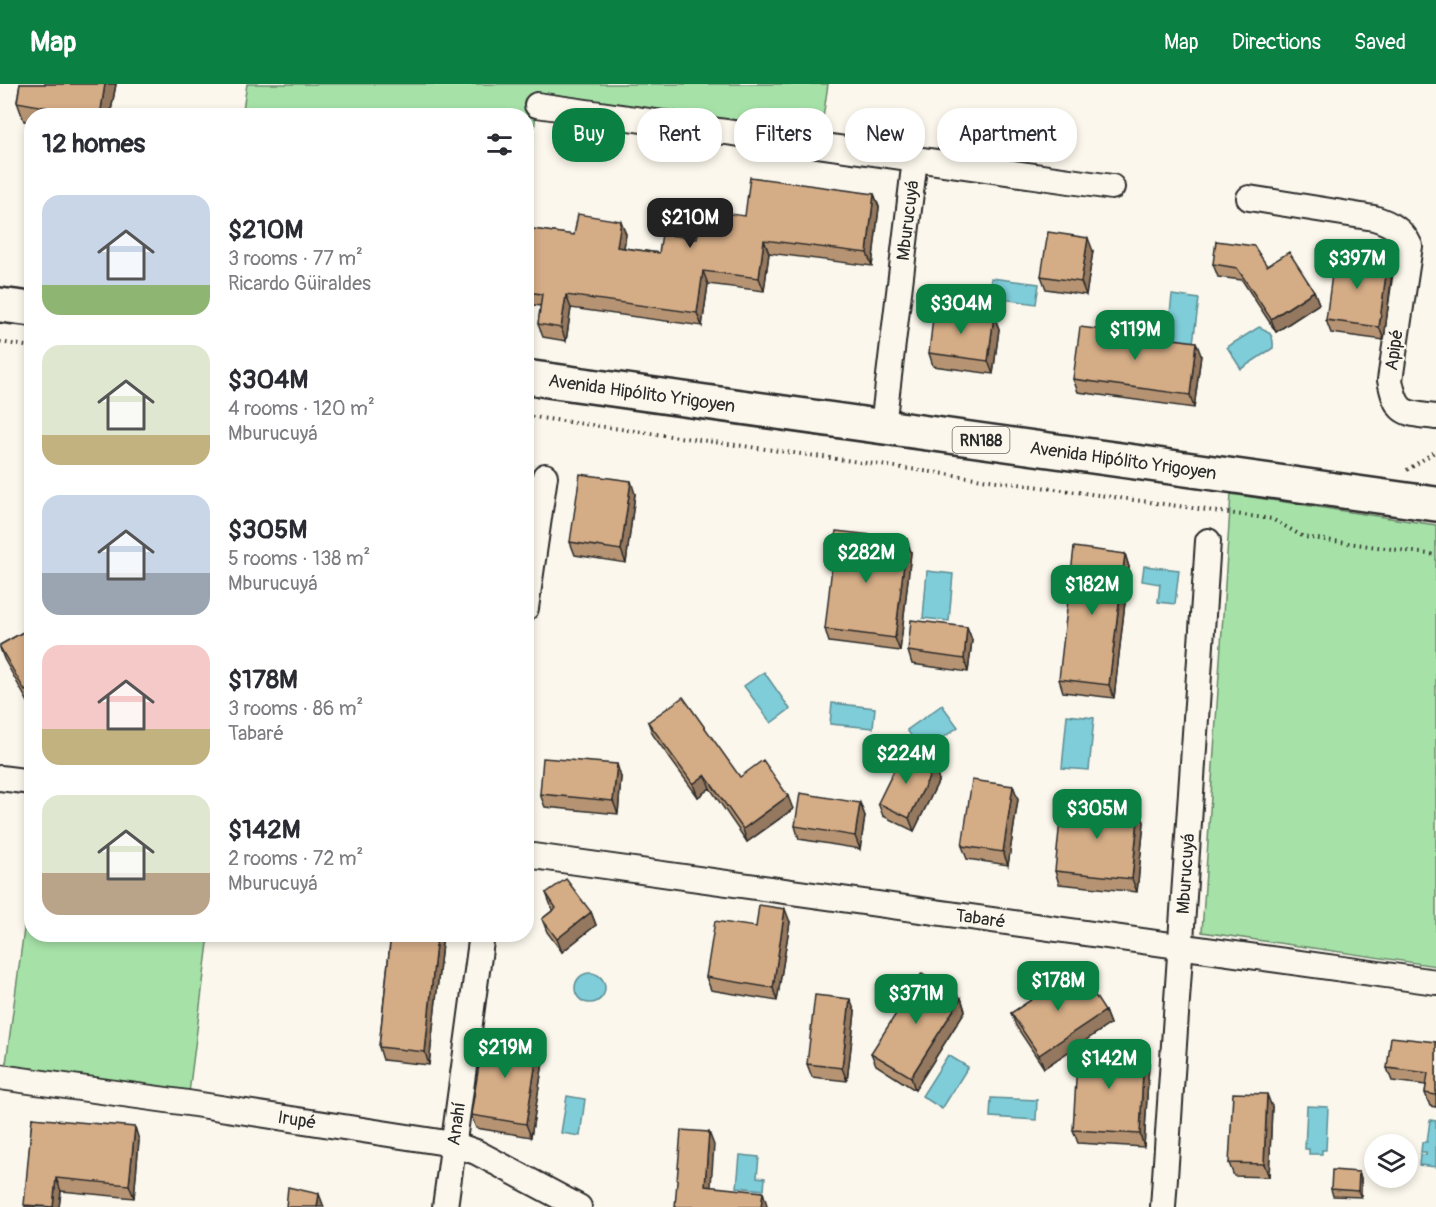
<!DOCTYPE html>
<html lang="en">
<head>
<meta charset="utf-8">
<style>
  :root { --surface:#fff; --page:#f2f2f3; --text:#2b2b33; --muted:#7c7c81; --accent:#0b8043 }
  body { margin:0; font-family:Pangolin,sans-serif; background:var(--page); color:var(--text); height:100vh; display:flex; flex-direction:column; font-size:22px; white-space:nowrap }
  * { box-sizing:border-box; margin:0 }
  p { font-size:20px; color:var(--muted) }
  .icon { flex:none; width:33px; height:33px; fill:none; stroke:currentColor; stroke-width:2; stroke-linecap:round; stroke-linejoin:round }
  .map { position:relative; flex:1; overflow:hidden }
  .drawer { position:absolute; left:24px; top:24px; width:510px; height:834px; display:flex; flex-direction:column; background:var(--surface); border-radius:24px; box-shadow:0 3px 9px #0003 }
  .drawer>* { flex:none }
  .hud { position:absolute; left:552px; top:24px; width:570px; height:54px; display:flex; gap:12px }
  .buttons { position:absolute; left:1364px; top:1050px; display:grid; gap:12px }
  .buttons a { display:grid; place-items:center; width:54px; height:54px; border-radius:50%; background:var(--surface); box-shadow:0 3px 9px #0003; font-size:30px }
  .price { position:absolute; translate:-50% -51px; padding:0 14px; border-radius:12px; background:var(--accent); color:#fff; font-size:20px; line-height:39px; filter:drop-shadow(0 2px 3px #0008) }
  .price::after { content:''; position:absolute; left:50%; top:36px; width:18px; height:14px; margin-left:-9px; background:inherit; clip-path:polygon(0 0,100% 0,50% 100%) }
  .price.current { background:#222; color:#fff }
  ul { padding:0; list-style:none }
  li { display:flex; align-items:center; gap:18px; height:150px; padding:0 18px }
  li span { display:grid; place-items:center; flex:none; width:168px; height:120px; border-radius:18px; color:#555 }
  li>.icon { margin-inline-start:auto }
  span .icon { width:72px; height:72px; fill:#fffc; stroke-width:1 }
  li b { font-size:26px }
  h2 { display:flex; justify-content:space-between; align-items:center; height:72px; padding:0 18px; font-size:26px }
  .chip { padding:0 21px; border-radius:24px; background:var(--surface); box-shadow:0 3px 9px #0003; font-size:21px; line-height:54px }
  .chip.current { background:var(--accent); color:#fff }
  header { display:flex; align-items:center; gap:36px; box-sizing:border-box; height:84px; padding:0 30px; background:var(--accent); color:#fff }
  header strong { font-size:28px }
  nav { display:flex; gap:33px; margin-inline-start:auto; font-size:21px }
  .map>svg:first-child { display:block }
  .green { fill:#a6e2a8; stroke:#68866a; stroke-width:1.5 }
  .water { fill:#7ecdd9; stroke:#5d8c93; stroke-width:1.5 }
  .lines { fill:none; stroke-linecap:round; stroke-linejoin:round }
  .street-casing { stroke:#2b2b2b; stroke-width:28 }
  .primary-casing { stroke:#2b2b2b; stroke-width:38 }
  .path { stroke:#2b2b2b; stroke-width:4; stroke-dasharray:1.5 4.5; stroke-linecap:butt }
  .street { stroke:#fbf7ec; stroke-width:24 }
  .primary { stroke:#fbf7ec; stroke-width:33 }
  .wall { fill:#b69473; stroke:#2b2b2b; stroke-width:1.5 }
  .shaded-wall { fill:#94785e; stroke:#2b2b2b; stroke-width:1.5 }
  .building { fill:#d4ac86; stroke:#2b2b2b; stroke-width:1.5 }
  .labels { text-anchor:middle; stroke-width:4.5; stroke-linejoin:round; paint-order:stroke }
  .shield { fill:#fbf7ec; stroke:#696865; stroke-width:1.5 }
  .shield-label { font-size:16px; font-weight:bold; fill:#2b2b2b }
  .street-label { font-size:18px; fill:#2b2b2b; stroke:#fbf7ec }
</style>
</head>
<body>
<header>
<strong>Map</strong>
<nav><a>Map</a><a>Directions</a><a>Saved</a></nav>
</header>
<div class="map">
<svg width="1436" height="1123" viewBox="0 0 1436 1123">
  <rect width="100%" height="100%" fill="#fbf7ec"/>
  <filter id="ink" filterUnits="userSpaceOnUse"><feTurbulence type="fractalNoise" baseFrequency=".0167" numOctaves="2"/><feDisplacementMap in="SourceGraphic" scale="12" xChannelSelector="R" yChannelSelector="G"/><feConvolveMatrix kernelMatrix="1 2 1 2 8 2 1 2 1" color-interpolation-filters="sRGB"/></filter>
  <g filter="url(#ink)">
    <path class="green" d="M 247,0 L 828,0 L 819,61 L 537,21 L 527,108 L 526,32 L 242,32 Z
      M 1231,410 L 1436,441 L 1436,882 L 1202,848 Z
      M 31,793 L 32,850 L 209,851 L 189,1009 L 5,987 Z"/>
    <path class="water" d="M 991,194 L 1039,200 L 1036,220 L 989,213 Z
      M 1172,211 L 1199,215 L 1193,259 L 1167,256 Z
      M 1259,243 C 1270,247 1274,252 1273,264 L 1241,285 L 1227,263 Z
      M 1144,482 L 1179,486 L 1175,520 L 1158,518 L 1160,500 L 1142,497 Z
      M 927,487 L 953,490 L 949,537 L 923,534 Z
      M 764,588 L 790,625 L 771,639 L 744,602 Z
      M 832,619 L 875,624 L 873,644 L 830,640 Z
      M 942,621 L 958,643 L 923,668 L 907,646 Z
      M 1067,631 L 1094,634 L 1089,686 L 1062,684 Z
      M575 904a15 15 0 1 1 30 0a15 15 0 1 1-30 0Z
      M 948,971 L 968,983 L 942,1025 L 922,1012 Z
      M 567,1012 L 585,1015 L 580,1052 L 561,1049 Z
      M 991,1014 L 1037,1016 L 1036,1036 L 990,1033 Z
      M 1307,1022 L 1328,1023 L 1326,1066 L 1322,1066 L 1322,1070 L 1309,1070 L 1309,1065 L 1305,1065 Z
      M 1430,1036 L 1436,1037 L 1436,1083 L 1419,1081 L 1420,1070 L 1426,1071 L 1426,1068 L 1421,1068 L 1422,1058 L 1427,1058 Z
      M 740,1071 L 759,1073 L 757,1093 L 765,1094 L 764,1106 L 737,1103 Z"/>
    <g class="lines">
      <defs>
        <g id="street">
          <path d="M 537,21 L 1112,103"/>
          <path d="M 1249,114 L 1374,134 C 1390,139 1403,146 1410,162 L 1390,296 C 1397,331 1404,329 1436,333"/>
          <path id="s1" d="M 883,342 L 915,75"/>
          <path d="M 526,524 L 545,392"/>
          <path d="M 0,694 L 32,698"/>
          <path id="s2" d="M 526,771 L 1436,898"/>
          <path id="s3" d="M 0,993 L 188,1019 L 453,1060 L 476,1068 L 579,1123"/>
          <path id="s4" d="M 445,1123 L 482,850"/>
          <path id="s5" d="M 1163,1123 L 1208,457"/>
        </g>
        <g id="primary">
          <path d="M 0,221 L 32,225"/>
          <path id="s6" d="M 526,293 L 1436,420"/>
        </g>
      </defs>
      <use href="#street" class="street-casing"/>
      <use href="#primary" class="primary-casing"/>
      <path class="path" d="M 0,258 L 32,263
        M 526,332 L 1272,435 L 1304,453 L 1436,471
        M 1407,386 L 1436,367"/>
      <use href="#street" class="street"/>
      <use href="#primary" class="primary"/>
    </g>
    <path class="wall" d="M 20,0 L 116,0 L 110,32 L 32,32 L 32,38 L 24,37 L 17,18 Z
      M 874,110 L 879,123 L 872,182 L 769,169 L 764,207 L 708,200 L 702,242 L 571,224 L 566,257 L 543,253 L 538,240 L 541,222 L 526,220 L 526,144 L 574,151 L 626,150 L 624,164 L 659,169 L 697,155 L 745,132 Z
      M 1093,167 L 1086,211 L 1046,205 L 1041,192 Z
      M 1388,175 L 1392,188 L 1384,256 L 1331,249 L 1326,236 Z
      M 1213,180 L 1267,182 L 1314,207 L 1319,220 L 1276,248 L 1242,196 L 1218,193 Z
      M 994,232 L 999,245 L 993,290 L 933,282 L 929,269 Z
      M 1201,271 L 1194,324 L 1078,308 L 1073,295 Z
      M 635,410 L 626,479 L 575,471 L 570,458 Z
      M 911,468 L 900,567 L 829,558 L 825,545 Z
      M 1125,470 L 1129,483 L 1114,614 L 1063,608 L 1059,595 Z
      M 32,543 L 32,618 L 29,620 L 4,575 L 0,564 L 0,561 Z
      M 967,543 L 972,556 L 968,588 L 912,580 L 908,567 Z
      M 648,638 L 740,693 L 793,725 L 747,758 L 710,704 L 698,713 L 653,651 Z
      M 621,693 L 618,730 L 545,723 L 540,710 Z
      M 939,696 L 914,747 L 883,732 L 878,719 Z
      M 1013,702 L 1018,715 L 1008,781 L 967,775 L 962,762 Z
      M 860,719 L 865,732 L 860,765 L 799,755 L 795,742 Z
      M 1139,725 L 1144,738 L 1137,808 L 1059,800 L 1055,787 Z
      M 546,809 L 591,828 L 596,841 L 562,868 L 547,848 L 542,835 L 553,826 L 551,822 Z
      M 790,838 L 777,917 L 711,906 L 706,893 Z
      M 391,850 L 443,850 L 429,981 L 383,976 L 379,963 Z
      M 961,914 L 965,927 L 915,1006 L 876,981 L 871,969 Z
      M 1105,927 L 1110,940 L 1044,984 L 1016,942 L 1011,929 Z
      M 855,928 L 847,997 L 812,993 L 807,980 Z
      M 1436,958 L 1436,1023 L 1430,1022 L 1425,1009 L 1426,1001 L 1392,997 L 1387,984 Z
      M 1144,966 L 1149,979 L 1144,1063 L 1078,1059 L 1073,1046 Z
      M 544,972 L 531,1053 L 476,1044 L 471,1031 Z
      M 1272,1023 L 1269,1093 L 1234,1092 L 1229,1079 Z
      M 32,1034 L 139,1056 L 134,1114 L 61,1107 L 59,1123 L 25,1123 Z
      M 1361,1094 L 1361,1113 L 1333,1112 L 1331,1105 Z"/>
    <path class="shaded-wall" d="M 105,0 L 116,0 L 110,32 L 100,32 Z
      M 874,110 L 879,123 L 872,182 L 867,169 Z
      M 621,137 L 626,150 L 622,176 L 617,163 Z
      M 1088,154 L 1093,167 L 1086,211 L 1081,198 Z
      M 764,156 L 769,169 L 764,207 L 759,194 Z
      M 1388,175 L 1392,188 L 1384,256 L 1379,243 Z
      M 703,187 L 708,200 L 702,242 L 697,229 Z
      M 1314,207 L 1319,220 L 1276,248 L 1271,235 Z
      M 566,211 L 571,224 L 566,257 L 561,244 Z
      M 994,232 L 999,245 L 993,290 L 988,277 Z
      M 1196,258 L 1201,271 L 1194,324 L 1190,311 Z
      M 631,397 L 635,410 L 626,479 L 621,466 Z
      M 907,455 L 911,468 L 900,567 L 895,554 Z
      M 1125,470 L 1129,483 L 1114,614 L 1109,601 Z
      M 967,543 L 972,556 L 968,588 L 964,575 Z
      M 617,680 L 621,693 L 618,730 L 613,717 Z
      M 934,683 L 939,696 L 914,747 L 909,734 Z
      M 705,691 L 710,704 L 698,713 L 693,700 Z
      M 1013,702 L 1018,715 L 1008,781 L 1003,768 Z
      M 788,712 L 793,725 L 747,758 L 743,745 Z
      M 860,719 L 865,732 L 860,765 L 855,752 Z
      M 1139,725 L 1144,738 L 1137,808 L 1132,795 Z
      M 785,825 L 790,838 L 777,917 L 773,904 Z
      M 591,828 L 596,841 L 562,868 L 557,855 Z
      M 437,850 L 443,850 L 429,981 L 425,968 Z
      M 961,914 L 965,927 L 915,1006 L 911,993 Z
      M 850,915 L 855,928 L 847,997 L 842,984 Z
      M 1105,927 L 1110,940 L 1044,984 L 1039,971 Z
      M 539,959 L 544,972 L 531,1053 L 526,1040 Z
      M 1144,966 L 1149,979 L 1144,1063 L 1140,1050 Z
      M 1267,1010 L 1272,1023 L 1269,1093 L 1264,1080 Z
      M 135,1043 L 139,1056 L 134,1114 L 129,1101 Z
      M 709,1048 L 714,1061 L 710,1115 L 705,1102 Z
      M 1359,1088 L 1361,1094 L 1361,1113 L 1358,1107 Z
      M 56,1094 L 61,1107 L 59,1123 L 53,1123 Z
      M 763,1108 L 767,1121 L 767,1123 L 761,1123 Z
      M 319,1110 L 324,1123 L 317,1123 Z"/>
    <path class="building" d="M 20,0 L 105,0 L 100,32 L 94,32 L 17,18 Z
      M 750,93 L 874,110 L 867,169 L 764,156 L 759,194 L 703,187 L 697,229 L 566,211 L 561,244 L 538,240 L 542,210 L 526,208 L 526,144 L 574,151 L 578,130 L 621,137 L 617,163 L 659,169 L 662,150 L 697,155 L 701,126 L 745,132 Z
      M 1048,148 L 1088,154 L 1081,198 L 1041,192 Z
      M 1216,157 L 1254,162 L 1267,182 L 1289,168 L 1314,207 L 1271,235 L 1237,184 L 1213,180 Z
      M 1335,168 L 1388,175 L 1379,243 L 1326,236 Z
      M 934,225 L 994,232 L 988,277 L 929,269 Z
      M 1080,243 L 1196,258 L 1190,311 L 1073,295 Z
      M 580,390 L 631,397 L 621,466 L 570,458 Z
      M 836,447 L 907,455 L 895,554 L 825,545 Z
      M 1074,463 L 1125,470 L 1109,601 L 1059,595 Z
      M 911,536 L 967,543 L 964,575 L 908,567 Z
      M 32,543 L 32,603 L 25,607 L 0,563 L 0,561 Z
      M 683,613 L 740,693 L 763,676 L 788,712 L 743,745 L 705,691 L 693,700 L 648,638 Z
      M 903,668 L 934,683 L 909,734 L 878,719 Z
      M 543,674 L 617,680 L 613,717 L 540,710 Z
      M 972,696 L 1013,702 L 1003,768 L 962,762 Z
      M 800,709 L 860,719 L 855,752 L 795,742 Z
      M 1062,716 L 1139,725 L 1132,795 L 1055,787 Z
      M 566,795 L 591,828 L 557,855 L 542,835 L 556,824 L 546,809 Z
      M 759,821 L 785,825 L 773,904 L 706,893 L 715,837 L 756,843 Z
      M 391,850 L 437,850 L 425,968 L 379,963 Z
      M 1078,885 L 1105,927 L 1039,971 L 1011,929 Z
      M 922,889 L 961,914 L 911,993 L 871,969 Z
      M 815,911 L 850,915 L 842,984 L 807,980 Z
      M 484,950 L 539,959 L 526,1040 L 471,1031 Z
      M 1391,953 L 1436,958 L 1436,1011 L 1425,1009 L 1428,989 L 1387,984 Z
      M 1078,962 L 1144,966 L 1140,1050 L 1073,1046 Z
      M 1233,1009 L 1267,1010 L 1264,1080 L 1229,1079 Z
      M 32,1034 L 135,1043 L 129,1101 L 56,1094 L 53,1123 L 24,1121 Z
      M 681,1046 L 709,1048 L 705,1102 L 763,1108 L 761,1123 L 675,1123 Z
      M 1332,1086 L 1359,1088 L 1358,1107 L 1331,1105 Z
      M 288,1103 L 319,1110 L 317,1123 L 286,1123 Z"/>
  </g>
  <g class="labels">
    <rect class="shield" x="952.5" y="343" width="57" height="26" rx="4.5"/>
    <g class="shield-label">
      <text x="981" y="362">RN188</text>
    </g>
    <g class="street-label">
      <text dy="6" stroke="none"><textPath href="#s1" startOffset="207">Mburucuyá</textPath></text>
      <text transform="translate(1394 266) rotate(-82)" y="6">Apipé</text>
      <text dy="6" stroke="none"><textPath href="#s6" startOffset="117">Avenida Hipólito Yrigoyen</textPath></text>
      <text dy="6" stroke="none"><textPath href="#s6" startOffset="603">Avenida Hipólito Yrigoyen</textPath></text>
      <text dy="6" stroke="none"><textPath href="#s5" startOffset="334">Mburucuyá</textPath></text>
      <text dy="6" stroke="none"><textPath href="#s2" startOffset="459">Tabaré</textPath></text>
      <text dy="6" stroke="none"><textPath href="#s3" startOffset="300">Irupé</textPath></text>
      <text dy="6" stroke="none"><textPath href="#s4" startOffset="84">Anahí</textPath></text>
    </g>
  </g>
</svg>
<div class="buttons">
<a><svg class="icon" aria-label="layers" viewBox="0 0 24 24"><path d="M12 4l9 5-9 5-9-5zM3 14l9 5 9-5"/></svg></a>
</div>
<b class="price current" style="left:690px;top:165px">$210M</b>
<b class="price" style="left:1357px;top:206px">$397M</b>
<b class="price" style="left:961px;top:251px">$304M</b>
<b class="price" style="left:1135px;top:277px">$119M</b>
<b class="price" style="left:866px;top:500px">$282M</b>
<b class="price" style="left:1092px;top:532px">$182M</b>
<b class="price" style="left:906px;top:701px">$224M</b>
<b class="price" style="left:1097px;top:756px">$305M</b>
<b class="price" style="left:1058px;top:928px">$178M</b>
<b class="price" style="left:916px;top:941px">$371M</b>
<b class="price" style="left:505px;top:995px">$219M</b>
<b class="price" style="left:1109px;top:1006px">$142M</b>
<div class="hud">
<a class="chip current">Buy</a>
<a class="chip">Rent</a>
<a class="chip">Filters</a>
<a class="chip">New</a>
<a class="chip">Apartment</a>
</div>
<section class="drawer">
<h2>12 homes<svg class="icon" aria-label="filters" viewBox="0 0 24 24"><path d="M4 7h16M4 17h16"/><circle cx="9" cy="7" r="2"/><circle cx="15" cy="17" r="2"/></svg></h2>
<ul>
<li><span style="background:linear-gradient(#c9d6e8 75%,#8fb573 0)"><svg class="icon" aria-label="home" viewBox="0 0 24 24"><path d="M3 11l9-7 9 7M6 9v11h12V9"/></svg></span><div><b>$210M</b><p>3 rooms · 77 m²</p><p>Ricardo Güiraldes</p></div></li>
<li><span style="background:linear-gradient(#dfe7d0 75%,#c2b280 0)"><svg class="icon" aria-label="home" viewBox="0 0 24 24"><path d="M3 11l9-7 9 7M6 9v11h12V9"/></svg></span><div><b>$304M</b><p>4 rooms · 120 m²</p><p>Mburucuyá</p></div></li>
<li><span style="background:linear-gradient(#c9d6e8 65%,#9aa5b1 0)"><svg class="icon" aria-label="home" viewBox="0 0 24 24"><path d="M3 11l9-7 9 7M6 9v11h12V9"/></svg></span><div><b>$305M</b><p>5 rooms · 138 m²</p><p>Mburucuyá</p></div></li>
<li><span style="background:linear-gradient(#f6c9c9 70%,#c2b280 0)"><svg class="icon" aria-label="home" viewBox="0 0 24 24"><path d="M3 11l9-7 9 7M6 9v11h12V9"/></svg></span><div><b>$178M</b><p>3 rooms · 86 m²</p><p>Tabaré</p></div></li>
<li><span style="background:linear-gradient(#dfe7d0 65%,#b9a48a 0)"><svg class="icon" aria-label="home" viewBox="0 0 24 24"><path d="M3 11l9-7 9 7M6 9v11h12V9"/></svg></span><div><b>$142M</b><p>2 rooms · 72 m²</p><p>Mburucuyá</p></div></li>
</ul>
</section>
</div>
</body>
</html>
